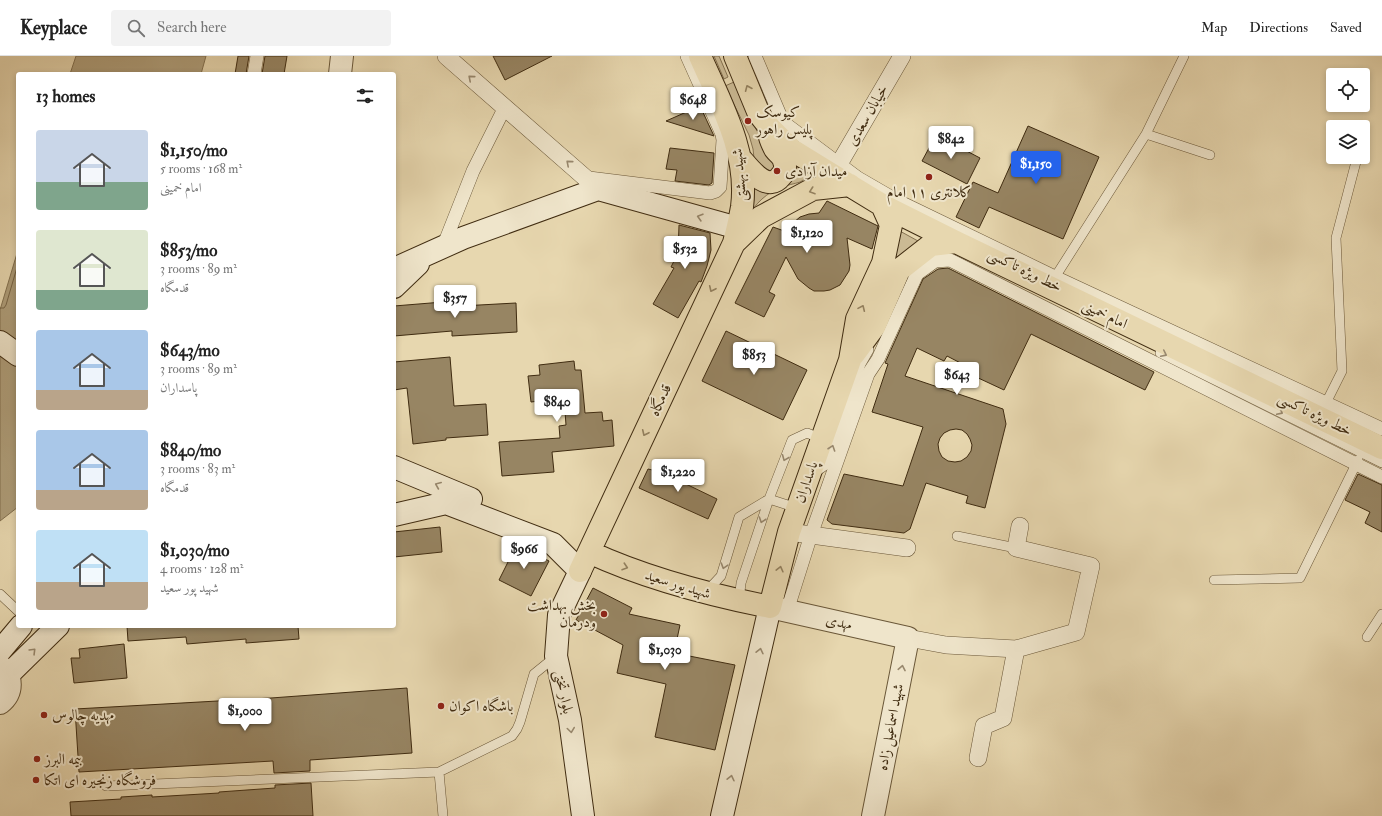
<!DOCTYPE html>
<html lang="en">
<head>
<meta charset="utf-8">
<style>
  :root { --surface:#fff; --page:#f2f2f2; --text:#222; --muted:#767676; --line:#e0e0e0; --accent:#2563eb }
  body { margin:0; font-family:"IM FELL Double Pica",Amiri,serif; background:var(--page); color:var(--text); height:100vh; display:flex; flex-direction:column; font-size:15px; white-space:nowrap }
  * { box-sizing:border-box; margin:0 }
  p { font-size:13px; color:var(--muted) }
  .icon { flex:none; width:22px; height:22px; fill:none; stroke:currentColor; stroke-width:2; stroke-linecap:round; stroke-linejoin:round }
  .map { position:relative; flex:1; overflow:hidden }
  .panel { position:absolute; left:16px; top:16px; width:380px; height:556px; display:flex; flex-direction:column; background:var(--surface); border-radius:4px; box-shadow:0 2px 6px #0003 }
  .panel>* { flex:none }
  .controls { position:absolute; left:1326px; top:12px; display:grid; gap:8px }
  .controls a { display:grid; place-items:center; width:44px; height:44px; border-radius:4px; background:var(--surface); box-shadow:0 2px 6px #0003; font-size:20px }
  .price { position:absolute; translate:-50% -34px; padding:0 9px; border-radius:4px; background:#fff; color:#222; font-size:13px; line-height:26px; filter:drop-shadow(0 1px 2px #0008) }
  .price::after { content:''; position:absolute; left:50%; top:24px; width:12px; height:9px; margin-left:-6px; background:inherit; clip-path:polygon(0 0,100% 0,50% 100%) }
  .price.selected { background:var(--accent); color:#fff }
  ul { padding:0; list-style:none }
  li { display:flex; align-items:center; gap:12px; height:100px; padding:0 20px }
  li span { display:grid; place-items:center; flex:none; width:112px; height:80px; border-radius:4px; color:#555 }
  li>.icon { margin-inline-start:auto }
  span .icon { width:48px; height:48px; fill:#fffc; stroke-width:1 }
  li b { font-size:17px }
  h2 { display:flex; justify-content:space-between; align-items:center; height:48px; padding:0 20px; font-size:17px }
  header { display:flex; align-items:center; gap:24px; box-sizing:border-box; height:56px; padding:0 20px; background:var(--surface); border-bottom:1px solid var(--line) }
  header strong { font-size:19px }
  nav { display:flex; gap:22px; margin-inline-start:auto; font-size:14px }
  .search { width:280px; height:36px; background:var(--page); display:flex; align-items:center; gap:10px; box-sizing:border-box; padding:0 14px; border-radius:4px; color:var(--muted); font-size:15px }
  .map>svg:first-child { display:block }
  .green { fill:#cbba94; stroke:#867352 }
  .water { fill:#ae9d79; stroke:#82704f }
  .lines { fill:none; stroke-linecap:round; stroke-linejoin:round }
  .shore { stroke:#776445; stroke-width:1 }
  .building { fill:#978563; stroke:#402c11; fill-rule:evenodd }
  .service-casing { stroke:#6a5738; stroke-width:10 }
  .pedestrian-casing { stroke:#6a5738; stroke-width:14 }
  .minor-casing { stroke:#6a5738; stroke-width:18 }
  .tertiary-casing { stroke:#6a5738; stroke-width:24 }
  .secondary-casing { stroke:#402c11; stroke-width:24 }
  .primary-casing { stroke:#402c11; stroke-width:24 }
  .service { stroke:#efe5cb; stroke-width:9 }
  .pedestrian { stroke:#efe5cb; stroke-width:13 }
  .minor { stroke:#efe5cb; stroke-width:17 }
  .tertiary { stroke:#efe5cb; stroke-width:22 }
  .secondary { stroke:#efe5cb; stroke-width:22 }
  .primary { stroke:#e7d7af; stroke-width:22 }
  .oneway { stroke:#98886e }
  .oneway2 { stroke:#948260 }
  .poi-dot { fill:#8f2418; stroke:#efe5cb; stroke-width:1.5 }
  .labels { text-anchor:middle; stroke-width:4; stroke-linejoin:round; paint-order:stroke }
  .poi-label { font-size:15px; fill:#402c11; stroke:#efe5cb; text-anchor:start }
  .street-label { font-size:15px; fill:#402c11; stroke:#efe5cb }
</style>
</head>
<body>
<header>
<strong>Keyplace</strong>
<div class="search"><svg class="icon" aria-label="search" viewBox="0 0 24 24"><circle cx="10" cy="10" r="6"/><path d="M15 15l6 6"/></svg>Search here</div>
<nav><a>Map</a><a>Directions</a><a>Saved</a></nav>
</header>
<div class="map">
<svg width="1382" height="760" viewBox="0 0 1382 760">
  <rect width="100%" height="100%" fill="#e7d7af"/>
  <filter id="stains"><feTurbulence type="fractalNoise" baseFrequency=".005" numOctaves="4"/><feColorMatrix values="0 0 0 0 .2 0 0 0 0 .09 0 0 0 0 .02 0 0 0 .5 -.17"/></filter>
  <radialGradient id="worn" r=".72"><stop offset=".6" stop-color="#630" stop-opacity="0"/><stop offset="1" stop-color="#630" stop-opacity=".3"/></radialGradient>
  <path class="green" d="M 714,0 L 719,0 L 728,21 L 724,23 Z
    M 734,26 L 757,75 L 772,96 L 776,117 L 755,111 L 753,93 L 749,79 L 725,30 Z
    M 789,99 C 794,104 804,112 805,119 C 805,122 803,125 800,126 C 794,128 787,129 782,131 C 766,137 756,147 747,162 L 753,128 L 765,133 Z
    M 898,174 L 918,185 L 895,203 Z"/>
  <path class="water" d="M 76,0 L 206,0 L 201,18 L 70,18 Z
    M 18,194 L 18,451 L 0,465 L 0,254 Z"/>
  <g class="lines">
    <path class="shore" d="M 0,252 L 4,252 L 6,249 L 18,208"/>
  </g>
  <path class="building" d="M 238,0 L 249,0 L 246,18 L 235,18 Z
    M 265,0 L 287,0 L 284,18 L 262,18 Z
    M 493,0 L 552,0 L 505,24 Z
    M 700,50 L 714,80 L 666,65 Z
    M 1028,70 L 1099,101 L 1063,183 L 989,151 L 979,172 L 956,161 L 973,126 L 998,137 Z
    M 936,79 L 980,102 L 967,128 L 922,105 Z
    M 670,92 L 714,97 L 712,127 L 709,129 L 675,125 L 677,114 L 666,113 Z
    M 827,145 L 878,170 L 872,193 L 847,182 L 850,209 L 849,215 L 840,229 L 830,234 L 824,235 L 814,235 L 809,232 L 798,223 L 786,201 L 769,236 L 775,239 L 764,261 L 735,247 L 773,171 L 787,176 L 793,167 L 800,161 L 809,158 L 819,157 Z
    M 679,169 L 710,177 L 711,194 L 707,210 L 701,226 L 699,225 L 678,262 L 653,248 L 674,212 L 671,211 L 678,197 Z
    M 948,212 L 1154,316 L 1145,334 L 1031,278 L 1004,334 L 974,320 L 976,315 L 947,300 L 944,305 L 917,292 L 905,320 L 1003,353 L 1006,368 L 985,452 L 966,447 L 968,440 L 926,427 L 910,473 L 904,477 L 832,468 L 827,464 L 844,418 L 903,430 L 923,371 L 872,356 L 888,308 L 885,307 L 923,223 L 938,213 ZM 956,373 L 962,374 L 967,378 L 970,383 L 972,389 L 971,395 L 967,401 L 961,405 L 955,406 L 948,405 L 942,401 L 939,395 L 938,388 L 940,382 L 944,377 L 950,374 Z
    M 443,246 L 443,251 L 516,247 L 517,276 L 452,280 L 452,275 L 394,280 L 394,250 Z
    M 726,275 L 807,314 L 783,364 L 702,325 Z
    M 450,301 L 454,350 L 486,348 L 488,379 L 446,382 L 446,384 L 413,388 L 407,332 L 394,334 L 394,306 Z
    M 574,305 L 575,314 L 581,314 L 585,357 L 602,356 L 603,365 L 612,364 L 614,390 L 552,396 L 554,416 L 502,420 L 499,386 L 560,382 L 559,370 L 566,369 L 564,342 L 531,346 L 528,320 L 540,319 L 539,309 Z
    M 648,413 L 661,416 L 717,443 L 708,463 L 639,432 Z
    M 1358,418 L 1382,429 L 1382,476 L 1365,467 L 1370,456 L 1345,444 Z
    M 440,471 L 442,496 L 394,501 L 394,476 Z
    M 517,488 L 549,505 L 531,540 L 499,524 Z
    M 593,532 L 632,552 L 629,558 L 680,569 L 674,597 L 735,609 L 715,694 L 655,681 L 666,628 L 617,617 L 623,589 L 576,564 Z
    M 127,570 L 298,570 L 299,583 L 246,587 L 246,583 L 187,588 L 186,581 L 128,585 Z
    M 124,588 L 127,622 L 74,627 L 71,602 L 80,602 L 79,593 Z
    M 407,632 L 412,697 L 310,704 L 310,715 L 274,717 L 273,705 L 79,716 L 75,653 L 271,642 Z
    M 311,727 L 313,760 L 71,760 L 70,746 L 121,743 L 121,741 L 152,739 L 152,741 L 219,737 L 219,736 L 275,732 L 275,729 Z"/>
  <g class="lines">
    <defs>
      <path id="service" d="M 1146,78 L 1210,99
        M 1052,226 L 1146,78 L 1184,0
        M 1160,297 L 1382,407
        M 1324,351 L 1342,315 L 1336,182 L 1357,102
        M 814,417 L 826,409 L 861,308 L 869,294
        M 957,480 L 1016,492
        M 1214,524 L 1300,522 L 1358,404
        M 706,536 L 721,520 L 739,461 L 769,443 L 792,384 L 807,377 L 817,381 L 819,386
        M 0,538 L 18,555
        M 739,545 L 741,527 L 769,443 L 797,452
        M 1367,581 L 1382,558
        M 439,716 L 443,760
        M 106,730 L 439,716 L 512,680 L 517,673 L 520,666 L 534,618 L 555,601"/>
      <path id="pedestrian" d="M 755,0 L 783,66 L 858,122 L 896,144 L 1055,221 L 1382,373
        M 254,18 L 257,0
        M 589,122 L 710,137 L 716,135 L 720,131 L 723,84 L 722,78 L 687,0
        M 443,191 L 473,115 L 505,51
        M 787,555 L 811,479 L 868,318 L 878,303 L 917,218 L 935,205 L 950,204 L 1382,421"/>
      <path id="minor" d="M 446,0 L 598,133
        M 831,118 L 839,108 L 902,0
        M 789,476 L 907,492
        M 908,582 L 946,589 L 1016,593 L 1076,576 L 1091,510 L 1016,492 L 1020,470
        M 978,702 L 984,670 L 1003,662 L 1016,593"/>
      <path id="tertiary" d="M 340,18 L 342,0
        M 770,551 L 908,582 L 873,760
        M 0,610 C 13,620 13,637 0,647"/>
      <path id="secondary" d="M 394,213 L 463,182 L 598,133 L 738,172
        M 394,231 L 418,208
        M 0,286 L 18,299
        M 394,411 L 471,443
        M 394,459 L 446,447 L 553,488 L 580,515 L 559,559 L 556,600 L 570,664 L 583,760
        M 0,595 L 21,570
        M 8,619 L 58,570
        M 722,760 L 770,551"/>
      <path id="primary" d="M 735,0 L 759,58 L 771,73 L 792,94 L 831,118 L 882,149 L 956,186 L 1382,392
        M 740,102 C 749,112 767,138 781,120 C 785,116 786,110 784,105 C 783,100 778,97 775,93 C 773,89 771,85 770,81
        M 734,187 L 761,161 L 813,133 L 850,129
        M 854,298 L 874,271 L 899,214 L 931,189 L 956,186
        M 589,496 C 645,522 710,539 770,551 L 789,476 L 850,304 L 857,263 L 883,207 L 891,169 L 882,149
        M 580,515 L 734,187 C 737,175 740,163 742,151 C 749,97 721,48 700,0"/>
    </defs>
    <use href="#service" class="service-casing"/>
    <use href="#pedestrian" class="pedestrian-casing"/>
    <use href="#minor" class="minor-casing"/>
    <use href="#tertiary" class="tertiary-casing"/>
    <use href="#secondary" class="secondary-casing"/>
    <use href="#primary" class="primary-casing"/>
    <use href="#service" class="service"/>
    <use href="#pedestrian" class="pedestrian"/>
    <use href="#minor" class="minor"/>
    <use href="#tertiary" class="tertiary"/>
    <use href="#secondary" class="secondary"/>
    <use href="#primary" class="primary"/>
  </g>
  <defs><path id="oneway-chevron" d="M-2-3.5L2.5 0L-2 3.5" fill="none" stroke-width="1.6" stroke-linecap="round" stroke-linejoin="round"/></defs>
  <g class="oneway">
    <use href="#oneway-chevron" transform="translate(471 22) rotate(-139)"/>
    <use href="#oneway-chevron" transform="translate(569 107) rotate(-139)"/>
    <use href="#oneway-chevron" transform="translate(700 161) rotate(-164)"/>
    <use href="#oneway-chevron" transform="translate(1164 298) rotate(26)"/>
    <use href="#oneway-chevron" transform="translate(1280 356) rotate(26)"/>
    <use href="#oneway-chevron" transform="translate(832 392) rotate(-71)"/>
    <use href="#oneway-chevron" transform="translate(785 402) rotate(112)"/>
    <use href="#oneway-chevron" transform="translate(438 429) rotate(-157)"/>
    <use href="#oneway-chevron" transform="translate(762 464) rotate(109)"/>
    <use href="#oneway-chevron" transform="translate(724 510) rotate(107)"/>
    <use href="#oneway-chevron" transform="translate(33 595) rotate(-45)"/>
    <use href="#oneway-chevron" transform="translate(760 595) rotate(-77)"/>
    <use href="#oneway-chevron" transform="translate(902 612) rotate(-79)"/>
    <use href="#oneway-chevron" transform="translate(571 674) rotate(82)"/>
    <use href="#oneway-chevron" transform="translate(731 722) rotate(-77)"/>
  </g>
  <g class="oneway2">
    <use href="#oneway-chevron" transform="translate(748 32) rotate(-113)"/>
    <use href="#oneway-chevron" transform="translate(812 135) rotate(161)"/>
    <use href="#oneway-chevron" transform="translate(712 233) rotate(115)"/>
    <use href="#oneway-chevron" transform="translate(862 252) rotate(-66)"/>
    <use href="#oneway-chevron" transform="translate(645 377) rotate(115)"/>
    <use href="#oneway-chevron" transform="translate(625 511) rotate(18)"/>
    <use href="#oneway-chevron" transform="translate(780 513) rotate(-76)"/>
  </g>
  <g class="poi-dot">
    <circle cx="748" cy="65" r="4"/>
    <circle cx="777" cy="115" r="4"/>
    <circle cx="929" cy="121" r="4"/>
    <circle cx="604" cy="558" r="4"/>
    <circle cx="441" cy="650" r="4"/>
    <circle cx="44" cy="659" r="4"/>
    <circle cx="37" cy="703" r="4"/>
    <circle cx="36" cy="724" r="4"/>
  </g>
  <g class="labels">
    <g class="poi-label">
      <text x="756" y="61">کیوسک<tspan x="756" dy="17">پلیس راهور</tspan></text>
      <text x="785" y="120">میدان آزادی</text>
      <text x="929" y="141" text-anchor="middle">کلانتری ۱۱ امام</text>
      <text x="596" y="554" text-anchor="end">بخش بهداشت<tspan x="596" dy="17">ودرمان</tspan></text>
      <text x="449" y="655">باشگاه اکوان</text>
      <text x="52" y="664">مهدیه چالوس</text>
      <text x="45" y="708">بیمه البرز</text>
      <text x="44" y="729">فروشگاه زنجیره ای اتکا</text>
    </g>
    <g class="street-label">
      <text transform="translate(867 59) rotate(-60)" y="5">خیابان سعدی</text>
      <text transform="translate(739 119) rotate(-95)" y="5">شهید بهشتی</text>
      <text transform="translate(1025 214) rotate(26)" y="5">خط ویژه تاکسی</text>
      <text transform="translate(1105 258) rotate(26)" y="5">امام خمینی</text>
      <text transform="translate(660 344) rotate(-65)" y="5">قدمگاه</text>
      <text transform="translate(1315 358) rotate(26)" y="5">خط ویژه تاکسی</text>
      <text transform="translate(806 426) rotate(-71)" y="5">پاسداران</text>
      <text transform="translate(678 528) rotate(17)" y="5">شهید پور سعید</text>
      <text transform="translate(839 566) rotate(13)" y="5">مهدی</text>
      <text transform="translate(564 636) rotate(78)" y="5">بلوار تختی</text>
      <text transform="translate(890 671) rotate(-79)" y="5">شهید اسماعیل زاده</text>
    </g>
  </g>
  <rect width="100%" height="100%" filter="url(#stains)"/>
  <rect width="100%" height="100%" fill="url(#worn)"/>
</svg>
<div class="controls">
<a><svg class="icon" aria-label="locate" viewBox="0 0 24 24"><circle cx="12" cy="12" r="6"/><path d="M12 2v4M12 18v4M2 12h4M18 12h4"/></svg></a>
<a><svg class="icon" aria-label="layers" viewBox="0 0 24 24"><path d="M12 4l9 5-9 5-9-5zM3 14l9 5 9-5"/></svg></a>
</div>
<b class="price" style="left:693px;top:65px">$648</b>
<b class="price" style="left:951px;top:104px">$842</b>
<b class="price selected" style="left:1036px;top:129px">$1,150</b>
<b class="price" style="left:807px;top:198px">$1,120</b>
<b class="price" style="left:685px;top:214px">$532</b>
<b class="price" style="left:455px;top:263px">$357</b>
<b class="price" style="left:754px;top:320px">$853</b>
<b class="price" style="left:957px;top:340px">$643</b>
<b class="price" style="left:557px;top:367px">$840</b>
<b class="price" style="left:678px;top:437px">$1,220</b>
<b class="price" style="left:524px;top:514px">$966</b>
<b class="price" style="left:665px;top:615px">$1,030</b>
<b class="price" style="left:245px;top:676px">$1,000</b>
<section class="panel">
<h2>13 homes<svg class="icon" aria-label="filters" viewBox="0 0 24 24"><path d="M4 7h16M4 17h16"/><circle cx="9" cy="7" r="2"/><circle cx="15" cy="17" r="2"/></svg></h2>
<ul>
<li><span style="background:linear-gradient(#c9d6e8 65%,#7fa58c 0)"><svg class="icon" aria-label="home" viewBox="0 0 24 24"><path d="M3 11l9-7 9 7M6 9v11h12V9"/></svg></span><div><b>$1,150/mo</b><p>5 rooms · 168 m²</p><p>امام خمینی</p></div></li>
<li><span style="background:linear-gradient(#dfe7d0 75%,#7fa58c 0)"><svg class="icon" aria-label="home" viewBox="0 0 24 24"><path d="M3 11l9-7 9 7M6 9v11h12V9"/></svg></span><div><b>$853/mo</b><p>3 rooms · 89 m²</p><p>قدمگاه</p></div></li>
<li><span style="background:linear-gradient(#a9c7e8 75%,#b9a48a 0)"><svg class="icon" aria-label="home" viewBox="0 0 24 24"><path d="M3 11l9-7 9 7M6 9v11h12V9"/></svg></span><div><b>$643/mo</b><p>3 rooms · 89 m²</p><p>پاسداران</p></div></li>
<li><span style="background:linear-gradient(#a9c7e8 75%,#b9a48a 0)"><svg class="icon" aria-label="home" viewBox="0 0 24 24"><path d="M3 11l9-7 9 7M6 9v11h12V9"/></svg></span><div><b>$840/mo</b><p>3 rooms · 83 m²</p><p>قدمگاه</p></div></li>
<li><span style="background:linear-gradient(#bfe0f5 65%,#b9a48a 0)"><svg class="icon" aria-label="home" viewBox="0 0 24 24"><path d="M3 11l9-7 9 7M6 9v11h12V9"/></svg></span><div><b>$1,030/mo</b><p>4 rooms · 128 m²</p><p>شهید پور سعید</p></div></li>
</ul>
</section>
</div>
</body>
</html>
